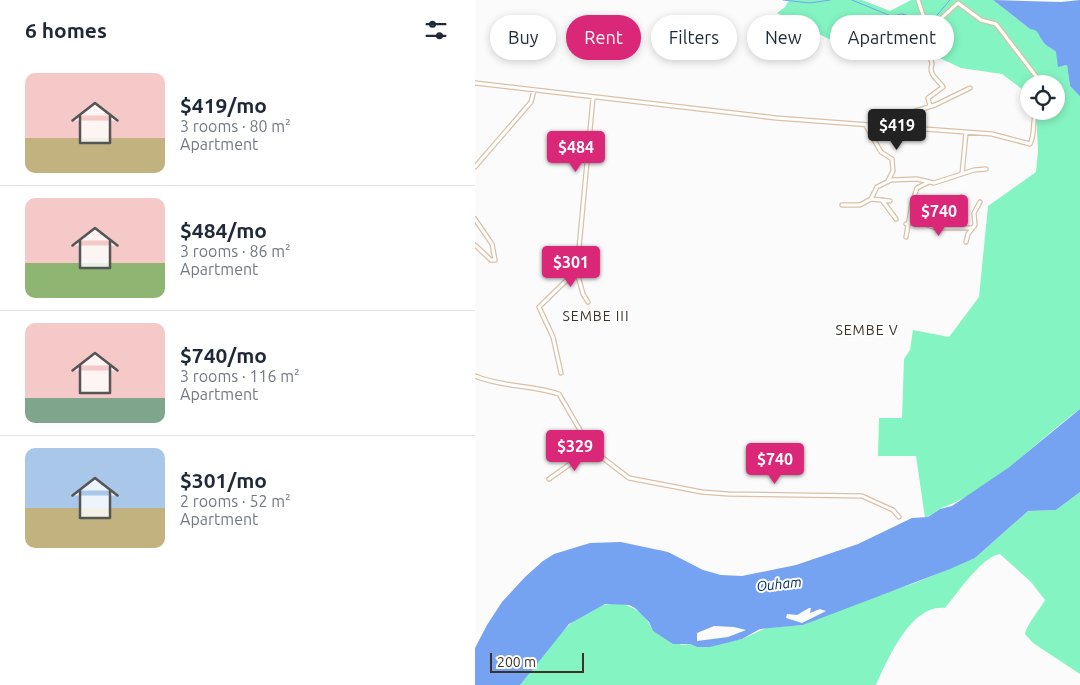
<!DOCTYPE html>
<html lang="en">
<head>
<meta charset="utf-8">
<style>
  :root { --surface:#fff; --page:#f2f2f3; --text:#1f2937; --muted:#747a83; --line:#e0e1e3; --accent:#db2777 }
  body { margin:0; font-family:Ubuntu,sans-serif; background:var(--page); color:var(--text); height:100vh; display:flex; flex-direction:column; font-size:19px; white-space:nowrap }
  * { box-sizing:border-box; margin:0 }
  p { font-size:16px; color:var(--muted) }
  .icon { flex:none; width:28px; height:28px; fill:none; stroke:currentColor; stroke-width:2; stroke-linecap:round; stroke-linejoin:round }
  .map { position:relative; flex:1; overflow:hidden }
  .drawer { display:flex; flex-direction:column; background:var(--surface); width:475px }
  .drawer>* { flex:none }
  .hud { position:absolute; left:15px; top:15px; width:475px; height:45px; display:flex; gap:10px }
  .fabs { position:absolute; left:545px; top:75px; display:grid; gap:10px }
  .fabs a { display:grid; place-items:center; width:45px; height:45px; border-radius:50%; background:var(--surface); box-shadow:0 2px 8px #0003; font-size:25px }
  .scale { position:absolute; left:15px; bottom:12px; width:94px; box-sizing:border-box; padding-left:5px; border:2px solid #3d3228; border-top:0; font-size:14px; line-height:18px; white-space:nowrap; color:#3d3228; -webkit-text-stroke:4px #fff; paint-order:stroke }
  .price { position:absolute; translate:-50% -42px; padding:0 11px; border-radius:5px; background:var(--accent); color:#fff; font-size:16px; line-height:32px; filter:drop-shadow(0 1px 2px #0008) }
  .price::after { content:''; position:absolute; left:50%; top:30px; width:15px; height:11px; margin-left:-8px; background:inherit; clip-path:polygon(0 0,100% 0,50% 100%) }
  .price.active { background:#222; color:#fff }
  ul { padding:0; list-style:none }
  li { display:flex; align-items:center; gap:15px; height:125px; padding:0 25px }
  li+li { border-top:1px solid var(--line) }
  li span { display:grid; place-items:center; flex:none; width:140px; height:100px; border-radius:10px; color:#555 }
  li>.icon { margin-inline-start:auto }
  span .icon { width:60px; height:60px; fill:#fffc; stroke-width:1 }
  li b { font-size:21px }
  h2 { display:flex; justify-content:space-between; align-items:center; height:60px; padding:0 25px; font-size:21px }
  .pill { padding:0 18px; border-radius:22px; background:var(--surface); box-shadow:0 2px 8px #0003; font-size:18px; line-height:45px }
  .pill.active { background:var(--accent); color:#fff }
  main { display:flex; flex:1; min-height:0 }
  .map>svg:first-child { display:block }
  .green { fill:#84f4c2 }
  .water { fill:#75a3f2; fill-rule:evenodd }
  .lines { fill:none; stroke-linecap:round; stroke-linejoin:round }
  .stream { stroke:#75a3f2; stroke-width:1 }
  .street-casing { stroke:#dbc0a7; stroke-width:5.5 }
  .street { stroke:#fff; stroke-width:3 }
  .labels { text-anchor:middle; stroke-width:4; stroke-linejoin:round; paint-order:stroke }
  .neighbourhood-label { font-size:14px; letter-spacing:1px; fill:#3d3228; stroke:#fff }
  .water-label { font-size:14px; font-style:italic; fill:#022a6d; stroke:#fff }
</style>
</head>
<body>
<main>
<section class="drawer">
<h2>6 homes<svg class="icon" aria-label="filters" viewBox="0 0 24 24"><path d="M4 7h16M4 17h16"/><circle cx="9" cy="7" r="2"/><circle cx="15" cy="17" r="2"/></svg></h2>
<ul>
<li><span style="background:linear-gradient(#f6c9c9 65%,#c2b280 0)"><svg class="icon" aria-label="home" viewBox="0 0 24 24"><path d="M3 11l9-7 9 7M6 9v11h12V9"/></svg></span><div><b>$419/mo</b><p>3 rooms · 80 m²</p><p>Apartment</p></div></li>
<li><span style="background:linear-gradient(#f6c9c9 65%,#8fb573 0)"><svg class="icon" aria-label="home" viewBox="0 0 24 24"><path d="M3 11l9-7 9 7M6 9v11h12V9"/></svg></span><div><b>$484/mo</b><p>3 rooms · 86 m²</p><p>Apartment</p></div></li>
<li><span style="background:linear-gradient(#f6c9c9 75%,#7fa58c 0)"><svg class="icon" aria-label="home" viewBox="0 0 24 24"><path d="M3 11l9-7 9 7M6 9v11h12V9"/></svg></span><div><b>$740/mo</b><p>3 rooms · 116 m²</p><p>Apartment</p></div></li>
<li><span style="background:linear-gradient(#a9c7e8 60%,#c2b280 0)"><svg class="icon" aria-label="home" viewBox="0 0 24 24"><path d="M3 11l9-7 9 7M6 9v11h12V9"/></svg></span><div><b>$301/mo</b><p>2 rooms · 52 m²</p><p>Apartment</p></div></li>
</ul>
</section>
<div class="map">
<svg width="605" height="685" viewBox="0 0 605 685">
  <rect width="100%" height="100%" fill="#fbfbfb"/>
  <path class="green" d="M 314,0 L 387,0 L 415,11 L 436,0 L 518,0 L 555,29 L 560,29 L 565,34 L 568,42 L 581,52 L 588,66 L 592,65 L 595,86 L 605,95 L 605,409 C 560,442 520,488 467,508 C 460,511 456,516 450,518 L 441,456 L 403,456 L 404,418 L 427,418 L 429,359 L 435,350 L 438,330 L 474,337 L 504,297 L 513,206 L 561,172 L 563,151 L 561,111 L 581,111 L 581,84 L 554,84 L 554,100 L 547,89 L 527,74 L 486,68 L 454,53 L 404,47 L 376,50 L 302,13 L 310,7 Z
    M 605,492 L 605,674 L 558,643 L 550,634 C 551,626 565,609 570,600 L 556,582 L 525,554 C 506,557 482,594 470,608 C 436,604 413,659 401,685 L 45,685 C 59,665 75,643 93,626 C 119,599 161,592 178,631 L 207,645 L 215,644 L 222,647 L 267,639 L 291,628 L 328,625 L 389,600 L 440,583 L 500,558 L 553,511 L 581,510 Z"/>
  <path class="water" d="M 518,0 L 586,2 L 605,0 L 605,96 L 595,86 L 592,65 L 583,67 L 581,52 C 577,48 569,45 567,40 C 563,34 564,30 555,29 Z
    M 605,409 L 605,492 L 581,510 L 553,511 L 500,558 L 475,569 L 328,625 L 285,629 L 267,639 L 235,647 L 222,647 L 215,644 L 198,644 L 178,631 L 174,622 L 160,608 L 154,605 L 130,604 L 94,624 L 45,685 L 0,685 L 0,648 L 12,625 L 27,602 L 50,577 L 68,561 L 79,554 L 115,543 L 146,542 L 193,552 L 228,570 L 246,575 L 267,576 L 321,565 L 383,544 L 437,518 L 453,517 L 465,509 L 477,506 L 533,468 ZM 334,608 L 336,608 L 335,613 L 345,609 L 351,611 L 327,623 L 311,618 L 312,614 L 322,615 ZM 239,626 L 259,627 L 271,630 L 253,637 L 222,641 L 222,633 Z"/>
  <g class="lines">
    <path class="stream" d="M 308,0 L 335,3 L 355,0
      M 377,0 L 416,16 L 427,14 L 448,20
      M 451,21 L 457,21 L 475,0"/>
    <defs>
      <path id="street" d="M 443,0 L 450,21 L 450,33 L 483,3 L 506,20 L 521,24 L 567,84
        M 450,33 L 457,64 C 453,75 463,79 468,87 L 453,98 L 455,106
        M 0,83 L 301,118 L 517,134 L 555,144 C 561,133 556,121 562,111
        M 391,126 L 406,152 L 417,159 L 418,171 L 413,181
        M 413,126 L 434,113 L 460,105 L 495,88
        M 0,167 L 56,102 L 59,90
        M 487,174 L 491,133
        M 454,182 L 442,188 L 437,203 C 462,214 463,211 486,197
        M 396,199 L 415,201
        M 407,200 L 421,219
        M 367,205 L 385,205 L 396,199 L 402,187 L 416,180 L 442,179 L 459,183 L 499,170 L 511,169
        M 0,219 L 17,244 L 20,260
        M 431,224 L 442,221 L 461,228 L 497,228
        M 431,237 L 437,203
        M 491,242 L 493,234 L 500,225 L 499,213 L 505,202
        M 0,245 L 16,260 L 20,260
        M 100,265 L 108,294 L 113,302
        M 86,373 L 78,337 L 64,307 L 93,279 L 103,259 L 118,98
        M 0,376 C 26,387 57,385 84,394 L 116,449 L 154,478 L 227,492 L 253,494 L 387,496 L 418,510 L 424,517
        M 74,479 L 116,449"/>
    </defs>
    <use href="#street" class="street-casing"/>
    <use href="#street" class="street"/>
  </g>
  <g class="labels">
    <g class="neighbourhood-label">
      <text x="121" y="321">SEMBE III</text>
      <text x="392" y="335">SEMBE V</text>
    </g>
    <g class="water-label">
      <text transform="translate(304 584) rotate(-6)" y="5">Ouham</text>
    </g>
  </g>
</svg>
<div class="fabs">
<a><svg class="icon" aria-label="locate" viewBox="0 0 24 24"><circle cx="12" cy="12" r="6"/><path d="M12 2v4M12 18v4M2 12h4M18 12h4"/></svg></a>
</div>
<div class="scale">200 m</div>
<b class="price active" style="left:422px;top:151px">$419</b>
<b class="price" style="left:101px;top:173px">$484</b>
<b class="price" style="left:464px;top:237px">$740</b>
<b class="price" style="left:96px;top:288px">$301</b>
<b class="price" style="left:100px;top:472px">$329</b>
<b class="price" style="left:300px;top:485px">$740</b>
<div class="hud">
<a class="pill">Buy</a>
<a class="pill active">Rent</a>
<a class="pill">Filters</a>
<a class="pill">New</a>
<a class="pill">Apartment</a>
</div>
</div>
</main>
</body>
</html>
